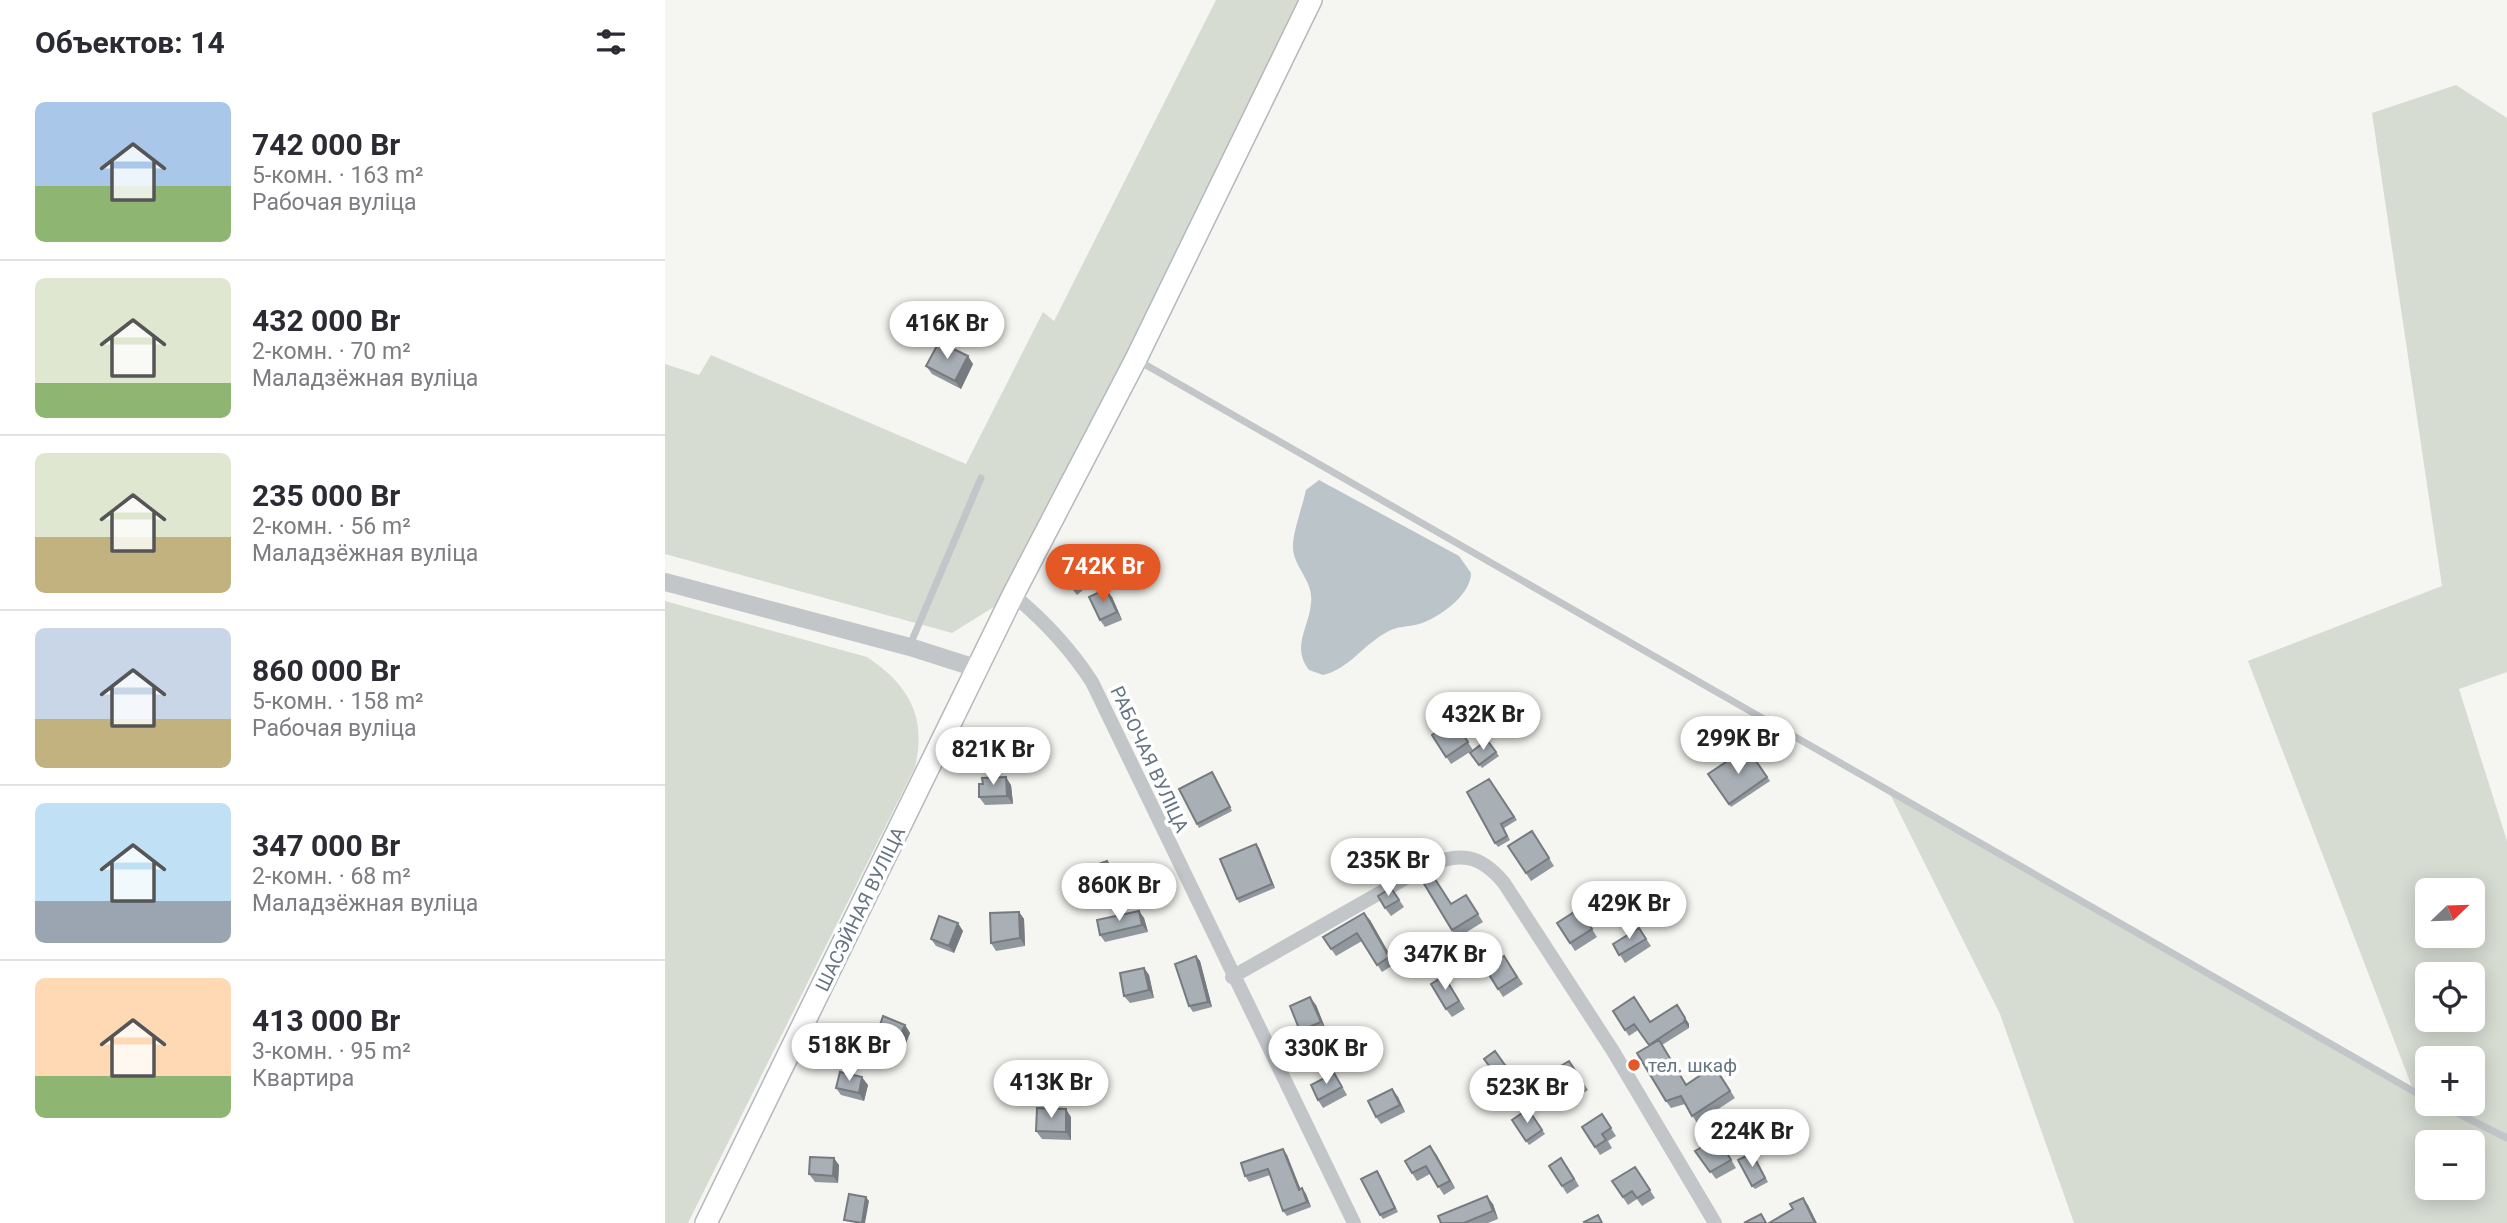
<!DOCTYPE html>
<html lang="ru">
<head>
<meta charset="utf-8">
<style>
  :root { --surface:#fff; --page:#f7f7f7; --text:#2b2b33; --muted:#7c7c81; --line:#e1e1e2; --accent:#e35824 }
  body { margin:0; font-family:Roboto,sans-serif; background:var(--page); color:var(--text); height:100vh; display:flex; flex-direction:column; font-size:26px; white-space:nowrap }
  * { box-sizing:border-box; margin:0 }
  p { font-size:23px; color:var(--muted) }
  .icon { flex:none; width:38px; height:38px; fill:none; stroke:currentColor; stroke-width:2; stroke-linecap:round; stroke-linejoin:round }
  .map { position:relative; flex:1; overflow:hidden }
  .panel { display:flex; flex-direction:column; background:var(--surface); width:665px }
  .panel>* { flex:none }
  .needle { width:46px; rotate:67deg }
  .controls { position:absolute; left:1750px; top:878px; display:grid; gap:14px }
  .controls a { display:grid; place-items:center; width:70px; height:70px; border-radius:10px; background:var(--surface); box-shadow:0 4px 18px #0003; font-size:35px }
  .price { position:absolute; translate:-50% -60px; padding:0 16px; border-radius:24px; background:#fff; color:#222; font-size:23px; line-height:46px; filter:drop-shadow(0 2px 4px #0008) }
  .price::after { content:''; position:absolute; left:50%; top:42px; width:21px; height:16px; margin-left:-10px; background:inherit; clip-path:polygon(0 0,100% 0,50% 100%) }
  .price.active { background:var(--accent); color:#fff }
  ul { padding:0; list-style:none }
  li { display:flex; align-items:center; gap:21px; height:175px; padding:0 35px }
  li+li { border-top:2px solid var(--line) }
  li span { display:grid; place-items:center; flex:none; width:196px; height:140px; border-radius:10px; color:#555 }
  li>.icon { margin-inline-start:auto }
  span .icon { width:84px; height:84px; fill:#fffc; stroke-width:1 }
  li b { font-size:30px }
  h2 { display:flex; justify-content:space-between; align-items:center; height:84px; padding:0 35px; font-size:30px }
  main { display:flex; flex:1; min-height:0 }
  .map>svg:first-child { display:block }
  .green { fill:#d6dcd2; fill-rule:evenodd }
  .water { fill:#bac4c9 }
  .lines { fill:none; stroke-linecap:round; stroke-linejoin:round }
  .secondary-casing { stroke:#b4b9be; stroke-width:24 }
  .service { stroke:#c2c6c9; stroke-width:7 }
  .minor { stroke:#c2c6c9; stroke-width:14 }
  .tertiary { stroke:#c2c6c9; stroke-width:18 }
  .secondary { stroke:#fff; stroke-width:21 }
  .wall { fill:#90979d }
  .shaded-wall { fill:#767b7f }
  .building { fill:#a8b0b6; stroke:#767b7f; stroke-width:2 }
  .poi-dot { fill:#e35824; stroke:#fff; stroke-width:2.5 }
  .labels { text-anchor:middle; stroke-width:7; stroke-linejoin:round; paint-order:stroke }
  .street-label { font-size:19px; fill:#647482; stroke:#fff }
  .poi-label { font-size:19px; fill:#647482; stroke:#fff; text-anchor:start }
</style>
</head>
<body>
<main>
<section class="panel">
<h2>Объектов: 14<svg class="icon" aria-label="filters" viewBox="0 0 24 24"><path d="M4 7h16M4 17h16"/><circle cx="9" cy="7" r="2"/><circle cx="15" cy="17" r="2"/></svg></h2>
<ul>
<li><span style="background:linear-gradient(#a9c7e8 60%,#8fb573 0)"><svg class="icon" aria-label="home" viewBox="0 0 24 24"><path d="M3 11l9-7 9 7M6 9v11h12V9"/></svg></span><div><b>742 000 Br</b><p>5-комн. · 163 m²</p><p>Рабочая вуліца</p></div></li>
<li><span style="background:linear-gradient(#dfe7d0 75%,#8fb573 0)"><svg class="icon" aria-label="home" viewBox="0 0 24 24"><path d="M3 11l9-7 9 7M6 9v11h12V9"/></svg></span><div><b>432 000 Br</b><p>2-комн. · 70 m²</p><p>Маладзёжная вуліца</p></div></li>
<li><span style="background:linear-gradient(#dfe7d0 60%,#c2b280 0)"><svg class="icon" aria-label="home" viewBox="0 0 24 24"><path d="M3 11l9-7 9 7M6 9v11h12V9"/></svg></span><div><b>235 000 Br</b><p>2-комн. · 56 m²</p><p>Маладзёжная вуліца</p></div></li>
<li><span style="background:linear-gradient(#c9d6e8 65%,#c2b280 0)"><svg class="icon" aria-label="home" viewBox="0 0 24 24"><path d="M3 11l9-7 9 7M6 9v11h12V9"/></svg></span><div><b>860 000 Br</b><p>5-комн. · 158 m²</p><p>Рабочая вуліца</p></div></li>
<li><span style="background:linear-gradient(#bfe0f5 70%,#9aa5b1 0)"><svg class="icon" aria-label="home" viewBox="0 0 24 24"><path d="M3 11l9-7 9 7M6 9v11h12V9"/></svg></span><div><b>347 000 Br</b><p>2-комн. · 68 m²</p><p>Маладзёжная вуліца</p></div></li>
<li><span style="background:linear-gradient(#ffd9b3 70%,#8fb573 0)"><svg class="icon" aria-label="home" viewBox="0 0 24 24"><path d="M3 11l9-7 9 7M6 9v11h12V9"/></svg></span><div><b>413 000 Br</b><p>3-комн. · 95 m²</p><p>Квартира</p></div></li>
</ul>
</section>
<div class="map">
<svg width="1842" height="1223" viewBox="0 0 1842 1223">
  <rect width="100%" height="100%" fill="#f5f5f1"/>
  <path class="green" d="M 551,0 L 646,0 L 348,595 L 287,633 L 0,554 L 0,364 L 34,375 L 46,355 L 301,464 L 378,312 L 389,321 Z
    M 1791,85 L 1842,118 L 1842,672 L 1794,689 L 1842,841 L 1842,1223 L 1409,1223 L 1335,1014 L 1223,790 L 1749,1092 L 1583,661 L 1777,586 L 1707,113 ZM 1762,891 L 1808,891 L 1808,936 L 1762,936 ZM 1762,975 L 1808,975 L 1808,1020 L 1762,1020 ZM 1762,1059 L 1808,1059 L 1808,1104 L 1762,1104 ZM 1762,1143 L 1808,1143 L 1808,1188 L 1762,1188 Z
    M 0,601 L 202,657 C 244,685 262,717 250,767 L 23,1223 L 0,1223 Z"/>
  <path class="water" d="M 654,480 L 794,556 L 806,573 C 806,595 774,618 754,624 C 743,627 732,626 722,632 C 699,644 684,669 658,675 L 644,670 C 626,647 644,628 646,603 C 649,581 629,568 628,548 C 627,534 638,505 641,490 Z"/>
  <g class="lines">
    <defs>
      <path id="secondary" d="M 41,1223 L 348,595 L 471,359 L 646,0"/>
    </defs>
    <use href="#secondary" class="secondary-casing"/>
    <path class="service" d="M 474,361 L 1762,1099
      M 245,645 L 316,478
      M 1774,1104 L 1842,1138"/>
    <path class="minor" d="M 348,595 C 380,621 404,647 427,682 L 689,1223
      M 567,977 L 762,866 C 795,851 816,855 839,883 L 948,1051 L 1050,1223"/>
    <path class="tertiary" d="M 0,582 L 245,647 L 314,669"/>
    <use href="#secondary" class="secondary"/>
  </g>
  <path class="wall" d="M 308,364 L 296,389 L 267,374 L 261,366 Z
    M 436,562 L 442,570 L 412,595 L 397,576 Z
    M 447,597 L 457,620 L 440,627 L 435,620 Z
    M 789,721 L 808,750 L 786,764 L 767,735 Z
    M 822,740 L 834,756 L 817,768 L 805,753 Z
    M 1082,748 L 1105,781 L 1066,807 L 1043,774 Z
    M 550,776 L 567,811 L 534,828 L 532,824 Z
    M 824,779 L 852,820 L 839,828 L 845,840 L 833,847 L 830,843 Z
    M 346,785 L 348,804 L 320,805 L 314,797 Z
    M 867,831 L 889,866 L 866,881 L 843,846 Z
    M 591,844 L 594,848 L 610,888 L 574,903 L 572,899 Z
    M 448,868 L 455,890 L 443,894 L 439,888 L 432,890 L 427,883 Z
    M 726,888 L 739,907 L 726,916 L 720,908 Z
    M 801,895 L 818,922 L 792,938 L 787,930 L 786,904 Z
    M 914,909 L 932,937 L 910,951 L 892,923 Z
    M 474,911 L 479,918 L 483,932 L 440,942 L 435,935 Z
    M 354,912 L 359,919 L 360,946 L 331,951 L 326,943 Z
    M 705,920 L 730,964 L 717,972 L 697,941 L 671,956 L 666,949 Z
    M 974,928 L 986,946 L 960,963 L 948,944 Z
    M 298,931 L 289,953 L 271,946 L 266,939 Z
    M 531,956 L 535,961 L 547,1007 L 528,1012 L 524,1006 Z
    M 839,956 L 858,984 L 838,997 L 820,968 Z
    M 479,968 L 484,975 L 489,998 L 465,1003 L 459,996 Z
    M 779,976 L 800,1009 L 787,1017 L 781,1009 Z
    M 651,1005 L 661,1030 L 641,1039 L 635,1031 Z
    M 1012,1005 L 1024,1024 L 1024,1028 L 997,1045 L 1021,1084 L 1049,1066 L 1070,1098 L 1032,1123 L 1020,1104 L 1006,1108 L 1001,1101 L 984,1046 L 973,1030 L 964,1036 L 948,1011 L 985,1022 Z
    M 240,1025 L 245,1033 L 236,1056 L 209,1045 L 204,1038 L 214,1028 Z
    M 830,1051 L 852,1082 L 841,1090 L 819,1059 Z
    M 904,1061 L 923,1090 L 903,1103 L 884,1073 Z
    M 674,1081 L 682,1095 L 658,1108 L 653,1100 Z
    M 203,1085 L 199,1101 L 176,1095 L 171,1088 Z
    M 727,1089 L 733,1097 L 740,1112 L 716,1124 L 711,1117 Z
    M 863,1109 L 880,1134 L 864,1145 L 847,1120 Z
    M 937,1114 L 951,1136 L 943,1141 L 947,1148 L 935,1155 L 930,1147 Z
    M 406,1117 L 406,1140 L 377,1139 L 371,1131 Z
    M 1058,1146 L 1071,1168 L 1051,1179 L 1030,1151 Z
    M 618,1149 L 622,1155 L 635,1189 L 637,1188 L 641,1194 L 646,1207 L 622,1216 L 618,1211 L 605,1175 L 584,1182 L 580,1176 Z
    M 771,1154 L 790,1188 L 779,1195 L 765,1174 L 752,1181 L 747,1173 Z
    M 1089,1156 L 1103,1182 L 1090,1189 L 1087,1186 Z
    M 174,1165 L 173,1183 L 150,1182 L 144,1174 Z
    M 902,1166 L 914,1186 L 902,1194 L 897,1186 Z
    M 970,1167 L 990,1198 L 977,1206 L 972,1199 L 963,1205 L 947,1181 Z
    M 715,1175 L 733,1212 L 718,1219 L 715,1215 Z
    M 828,1204 L 833,1219 L 823,1223 L 776,1223 Z"/>
  <path class="shaded-wall" d="M 303,356 L 308,364 L 296,389 L 290,381 Z
    M 441,589 L 447,597 L 457,620 L 452,612 Z
    M 341,777 L 346,785 L 348,804 L 342,796 Z
    M 591,844 L 594,848 L 610,888 L 607,884 Z
    M 442,861 L 448,868 L 455,890 L 450,882 Z
    M 474,911 L 479,918 L 483,932 L 477,925 Z
    M 354,912 L 359,919 L 360,946 L 355,938 Z
    M 699,913 L 705,920 L 730,964 L 724,957 Z
    M 293,923 L 298,931 L 289,953 L 284,946 Z
    M 531,956 L 535,961 L 547,1007 L 543,1002 Z
    M 479,968 L 484,975 L 489,998 L 484,990 Z
    M 645,997 L 651,1005 L 661,1030 L 656,1022 Z
    M 1012,1005 L 1024,1024 L 1024,1028 L 1019,1022 Z
    M 240,1025 L 245,1033 L 236,1056 L 230,1049 Z
    M 197,1077 L 203,1085 L 199,1101 L 194,1093 Z
    M 727,1089 L 733,1097 L 740,1112 L 735,1105 Z
    M 401,1109 L 406,1117 L 406,1140 L 401,1132 Z
    M 765,1146 L 771,1154 L 790,1188 L 785,1181 Z
    M 618,1149 L 622,1155 L 638,1195 L 634,1190 Z
    M 169,1158 L 174,1165 L 173,1183 L 168,1176 Z
    M 637,1188 L 641,1194 L 646,1207 L 642,1202 Z
    M 822,1196 L 828,1204 L 833,1219 L 828,1211 Z
    M 201,1197 L 204,1201 L 200,1223 L 197,1223 Z
    M 1138,1198 L 1143,1205 L 1152,1223 L 1150,1223 Z"/>
  <path class="building" d="M 274,342 L 303,356 L 290,381 L 261,366 Z
    M 427,551 L 436,562 L 407,588 L 397,576 Z
    M 441,589 L 452,612 L 435,620 L 424,597 Z
    M 789,721 L 803,742 L 781,757 L 767,735 Z
    M 822,740 L 831,752 L 814,765 L 805,753 Z
    M 1082,748 L 1102,777 L 1064,804 L 1043,774 Z
    M 547,772 L 565,807 L 532,824 L 514,789 Z
    M 341,777 L 342,796 L 314,797 L 314,784 L 318,784 L 317,778 Z
    M 824,779 L 849,817 L 836,824 L 842,836 L 830,843 L 802,792 Z
    M 867,831 L 884,858 L 861,873 L 843,846 Z
    M 591,844 L 607,884 L 572,899 L 555,859 Z
    M 442,861 L 450,882 L 438,886 L 435,880 L 427,883 L 422,868 Z
    M 768,876 L 786,904 L 801,895 L 813,914 L 787,930 L 758,882 Z
    M 726,888 L 734,900 L 720,908 L 713,896 Z
    M 914,909 L 927,929 L 905,943 L 892,923 Z
    M 474,911 L 477,925 L 435,935 L 432,920 Z
    M 354,912 L 355,938 L 326,943 L 325,913 Z
    M 699,913 L 724,957 L 712,965 L 692,933 L 666,949 L 658,937 Z
    M 274,916 L 293,923 L 284,946 L 266,939 Z
    M 974,928 L 981,939 L 954,955 L 948,944 Z
    M 531,956 L 543,1002 L 524,1006 L 510,964 Z
    M 839,956 L 852,977 L 833,989 L 820,968 Z
    M 479,968 L 484,990 L 459,996 L 455,973 Z
    M 779,976 L 794,1001 L 781,1009 L 766,984 Z
    M 645,997 L 656,1022 L 635,1031 L 625,1006 Z
    M 969,997 L 985,1022 L 1012,1005 L 1020,1018 L 1019,1022 L 984,1045 L 969,1024 L 960,1030 L 948,1011 Z
    M 218,1016 L 240,1025 L 230,1049 L 204,1038 L 208,1026 L 214,1028 Z
    M 994,1040 L 1021,1085 L 1049,1066 L 1065,1091 L 1027,1116 L 1016,1096 L 1001,1101 L 972,1053 Z
    M 830,1051 L 847,1075 L 836,1082 L 819,1059 Z
    M 904,1061 L 918,1083 L 898,1095 L 884,1073 Z
    M 175,1072 L 197,1077 L 194,1093 L 171,1088 Z
    M 669,1073 L 677,1087 L 653,1100 L 646,1085 Z
    M 727,1089 L 735,1105 L 711,1117 L 703,1101 Z
    M 372,1108 L 401,1109 L 401,1132 L 371,1131 Z
    M 863,1109 L 877,1130 L 861,1141 L 847,1120 Z
    M 937,1114 L 946,1128 L 937,1134 L 941,1140 L 930,1147 L 917,1127 Z
    M 1053,1138 L 1066,1160 L 1045,1172 L 1030,1151 Z
    M 765,1146 L 785,1181 L 773,1187 L 761,1166 L 747,1173 L 740,1161 Z
    M 618,1149 L 634,1190 L 637,1188 L 642,1202 L 618,1211 L 603,1169 L 580,1176 L 576,1163 Z
    M 1087,1153 L 1100,1178 L 1087,1186 L 1073,1160 Z
    M 145,1157 L 169,1158 L 168,1176 L 144,1174 Z
    M 896,1158 L 909,1179 L 897,1186 L 884,1166 Z
    M 970,1167 L 985,1190 L 972,1198 L 967,1191 L 958,1197 L 947,1181 Z
    M 712,1171 L 730,1208 L 715,1215 L 696,1179 Z
    M 184,1194 L 201,1197 L 197,1223 L 179,1220 Z
    M 822,1196 L 828,1211 L 799,1223 L 776,1223 L 773,1216 Z
    M 1138,1198 L 1150,1223 L 1104,1223 L 1128,1209 L 1125,1204 Z
    M 1096,1214 L 1101,1223 L 1079,1223 Z
    M 933,1215 L 937,1223 L 920,1223 L 919,1222 Z"/>
  <circle class="poi-dot" cx="969" cy="1065" r="7"/>
  <g class="labels">
    <g class="street-label">
      <text transform="translate(485 759) rotate(65)" y="7">РАБОЧАЯ ВУЛІЦА</text>
      <text transform="translate(195 909) rotate(-64)" y="7">ШАСЭЙНАЯ ВУЛІЦА</text>
    </g>
    <g class="poi-label">
      <text x="983" y="1072">тел. шкаф</text>
    </g>
  </g>
</svg>
<div class="controls">
<a><svg class="needle" viewBox="-14 -14 28 28"><path d="M0-13l5 13h-10z" fill="#e53935"/><path d="M0 13l5-13h-10z" fill="#7c7c81"/></svg></a>
<a><svg class="icon" aria-label="locate" viewBox="0 0 24 24"><circle cx="12" cy="12" r="6"/><path d="M12 2v4M12 18v4M2 12h4M18 12h4"/></svg></a>
<a>+</a>
<a>−</a>
</div>
<b class="price" style="left:282px;top:361px">416K Br</b>
<b class="price active" style="left:438px;top:604px">742K Br</b>
<b class="price" style="left:818px;top:752px">432K Br</b>
<b class="price" style="left:1073px;top:776px">299K Br</b>
<b class="price" style="left:328px;top:787px">821K Br</b>
<b class="price" style="left:723px;top:898px">235K Br</b>
<b class="price" style="left:454px;top:923px">860K Br</b>
<b class="price" style="left:964px;top:941px">429K Br</b>
<b class="price" style="left:780px;top:992px">347K Br</b>
<b class="price" style="left:184px;top:1083px">518K Br</b>
<b class="price" style="left:661px;top:1086px">330K Br</b>
<b class="price" style="left:386px;top:1120px">413K Br</b>
<b class="price" style="left:862px;top:1125px">523K Br</b>
<b class="price" style="left:1087px;top:1169px">224K Br</b>
</div>
</main>
</body>
</html>
